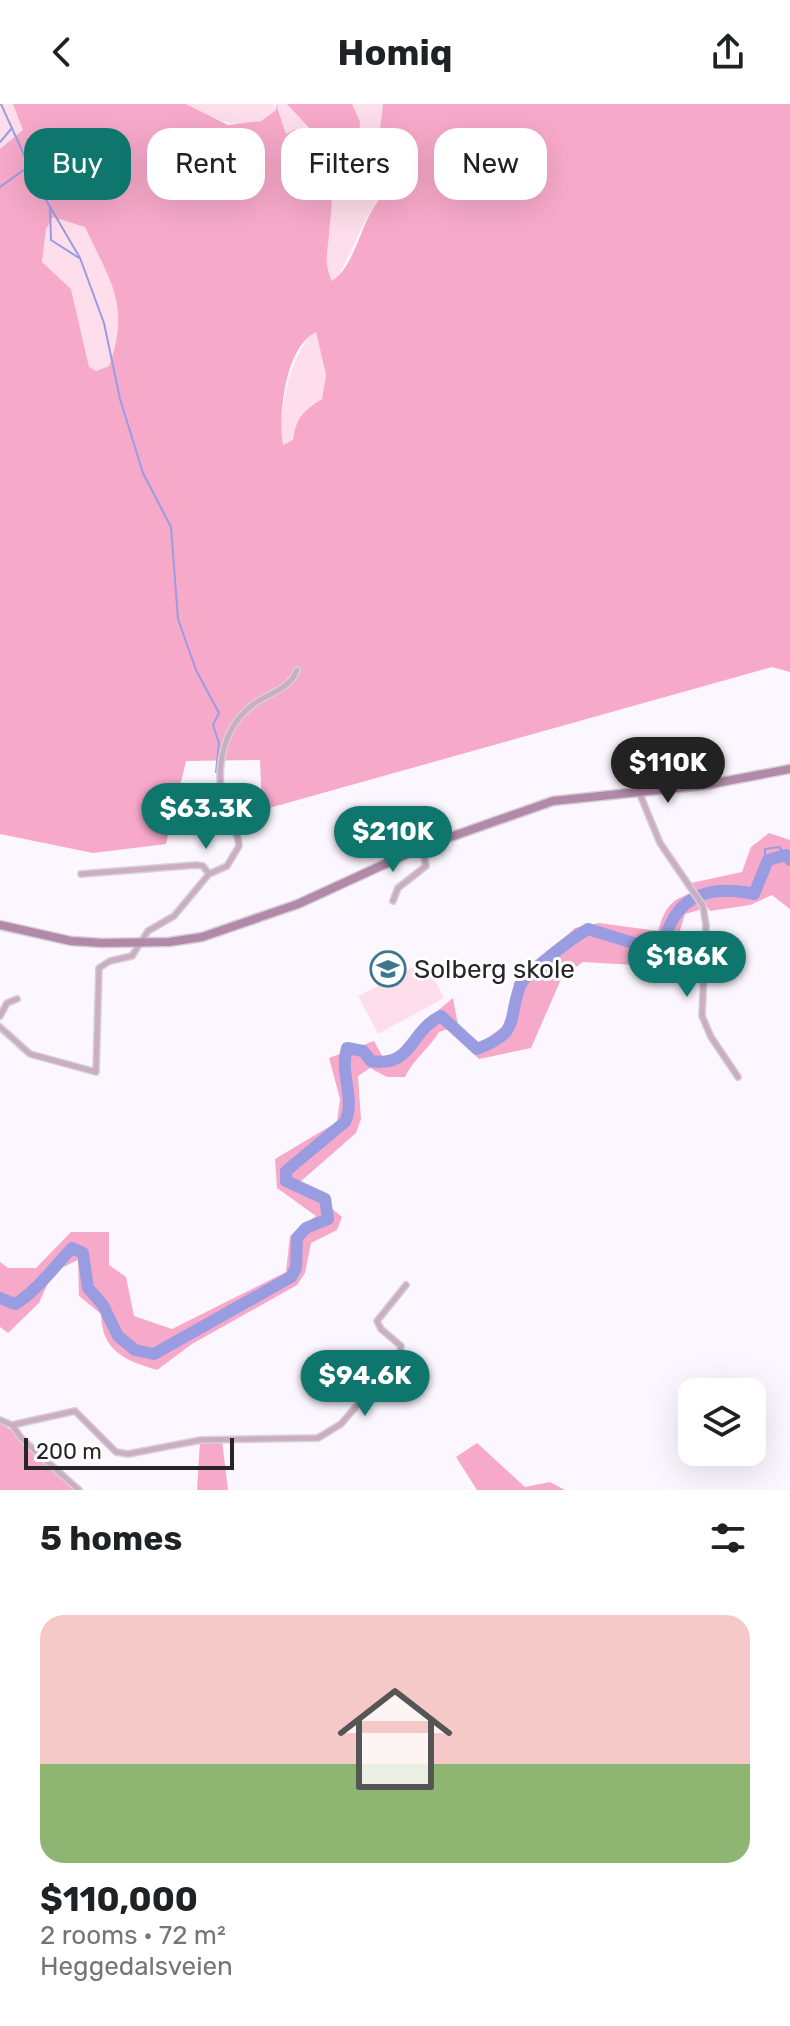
<!DOCTYPE html>
<html lang="en">
<head>
<meta charset="utf-8">
<style>
  :root { --surface:#fff; --page:#f2f2f2; --text:#202124; --muted:#757577; --line:#e0e0e0; --accent:#0f766e }
  body { margin:0; font-family:Rubik,sans-serif; background:var(--page); color:var(--text); height:100vh; display:flex; flex-direction:column; font-size:30px; white-space:nowrap }
  * { box-sizing:border-box; margin:0 }
  p { font-size:26px; color:var(--muted) }
  .icon { flex:none; width:44px; height:44px; fill:none; stroke:currentColor; stroke-width:2; stroke-linecap:round; stroke-linejoin:round }
  .map { position:relative; height:1386px; overflow:hidden }
  .drawer { display:flex; flex-direction:column; background:var(--surface); flex:1 }
  .drawer>* { flex:none }
  .hud { position:absolute; left:24px; top:24px; width:742px; height:72px; display:flex; gap:16px }
  .buttons { position:absolute; left:678px; top:1274px; display:grid; gap:16px }
  .buttons a { display:grid; place-items:center; width:88px; height:88px; border-radius:16px; background:var(--surface); box-shadow:0 8px 32px #0002; font-size:40px }
  .scale { position:absolute; left:24px; bottom:20px; width:210px; box-sizing:border-box; padding-left:8px; border:4px solid #282528; border-top:0; font-size:22px; line-height:28px; white-space:nowrap; color:#282528; -webkit-text-stroke:6px #fff; paint-order:stroke }
  .price { position:absolute; translate:-50% -68px; padding:0 18px; border-radius:28px; background:var(--accent); color:#fff; font-size:26px; line-height:52px; filter:drop-shadow(0 2px 4px #0008) }
  .price::after { content:''; position:absolute; left:50%; top:48px; width:24px; height:18px; margin-left:-12px; background:inherit; clip-path:polygon(0 0,100% 0,50% 100%) }
  .price.active { background:#222; color:#fff }
  ul { padding:0; list-style:none }
  li { display:grid; align-content:center; gap:16px; height:424px; padding:0 40px }
  li+li { border-top:2px solid var(--line) }
  li span { display:grid; place-items:center; height:248px; border-radius:24px; color:#555 }
  li>.icon { margin-inline-start:auto }
  span .icon { width:144px; height:144px; fill:#fffc; stroke-width:1 }
  li b { font-size:34px }
  h2 { display:flex; justify-content:space-between; align-items:center; height:96px; padding:0 40px; font-size:34px }
  .pill { padding:0 28px; border-radius:24px; background:var(--surface); box-shadow:0 8px 32px #0002; font-size:28px; line-height:72px }
  .pill.active { background:var(--accent); color:#fff }
  header { display:flex; justify-content:space-between; align-items:center; height:104px; padding:0 40px; background:var(--surface); font-size:36px; font-weight:700 }
  .map>svg:first-child { display:block }
  .green { fill:#fddeea }
  .forest { fill:#f7a9c9; fill-rule:evenodd }
  .lines { fill:none; stroke-linecap:round; stroke-linejoin:round }
  .stream { stroke:#999ce1; stroke-width:2 }
  .river { stroke:#999ce1; stroke-width:12 }
  .minor-casing { stroke:#d6d0d7; stroke-width:8 }
  .secondary-casing { stroke:#d6d0d7; stroke-width:11 }
  .minor { stroke:#cbaec3; stroke-width:5 }
  .secondary { stroke:#b389a9; stroke-width:8 }
  .labels { text-anchor:middle; stroke-width:6; stroke-linejoin:round; paint-order:stroke }
  .poi-label { font-size:26px; fill:#282528; stroke:#fff; text-anchor:start }
</style>
</head>
<body>
<header><svg class="icon" aria-label="back" viewBox="0 0 24 24"><path d="M15 5l-7 7 7 7"/></svg>Homiq<svg class="icon" aria-label="share" viewBox="0 0 24 24"><path d="M12 15V3M7 8l5-5 5 5M5 13v7h14v-7"/></svg></header>
<div class="map">
<svg width="790" height="1386" viewBox="0 0 790 1386">
  <rect width="100%" height="100%" fill="#fcf6fe"/>
  <path class="green" d="M 0,0 L 13,0 L 24,26 L 0,45 Z
    M 186,0 L 273,0 L 276,6 C 246,34 216,15 186,0 Z
    M 276,0 L 287,0 C 297,11 309,23 318,35 C 331,53 332,64 358,61 L 360,18 L 352,0 L 383,0 L 378,42 L 379,96 C 359,120 353,150 335,176 L 331,177 L 324,158 L 333,78 L 326,56 L 306,32 L 286,31 Z
    M 53,113 L 85,123 C 110,178 131,200 109,262 L 95,267 L 89,263 L 71,185 L 42,158 L 46,125 Z
    M 312,228 L 316,228 L 326,271 L 322,295 C 303,307 296,314 293,337 L 282,341 C 280,298 287,264 312,228 Z
    M 425,857 L 444,894 L 378,930 L 358,892 Z"/>
  <path class="forest" d="M 13,0 L 186,0 L 228,21 L 261,17 L 276,6 L 276,0 L 286,30 L 295,25 C 337,53 334,83 329,129 C 328,148 323,158 332,177 C 356,161 360,119 379,96 L 378,42 L 383,0 L 790,0 L 790,568 L 772,563 L 262,706 L 260,656 L 186,657 L 166,740 L 93,749 L 0,730 L 0,45 L 23,26 ZM 53,113 L 85,123 C 110,178 131,200 109,262 L 96,267 L 89,263 L 71,185 L 42,158 L 46,125 ZM 316,228 L 326,271 L 322,295 C 303,307 296,314 293,336 L 283,341 C 278,311 285,243 316,228 Z
    M 287,0 L 352,0 L 360,18 L 358,62 C 331,63 332,54 318,35 C 309,23 297,11 287,0 Z
    M 769,729 L 790,736 L 790,805 L 772,791 L 750,801 L 710,807 L 691,779 L 742,768 L 751,743 Z
    M 695,788 L 706,804 L 685,810 L 669,863 L 583,858 L 562,873 L 531,944 L 479,955 L 448,925 L 439,928 C 428,946 416,952 405,973 L 387,973 L 370,964 L 358,972 L 361,1015 L 356,1029 L 300,1078 L 342,1113 L 337,1126 L 311,1139 L 305,1169 L 297,1181 L 192,1240 L 157,1266 C 125,1256 102,1248 101,1210 L 79,1192 L 78,1156 L 53,1168 L 39,1199 L 8,1229 L 0,1223 L 0,1158 L 8,1164 L 36,1164 L 71,1128 L 109,1128 L 109,1161 L 126,1173 L 134,1212 L 172,1225 L 286,1168 L 290,1132 L 316,1112 L 277,1084 L 275,1055 L 337,1018 L 340,995 L 329,954 L 374,937 L 385,957 L 400,956 L 425,917 L 453,894 L 458,921 L 480,940 L 510,917 L 514,878 L 575,824 L 599,819 L 658,827 C 665,803 671,795 695,788 Z
    M 0,1319 L 22,1333 L 76,1386 L 0,1386 Z
    M 222,1337 L 228,1386 L 197,1386 L 200,1338 Z
    M 477,1339 L 525,1383 L 550,1378 L 565,1386 L 477,1386 L 456,1353 Z"/>
  <g class="lines">
    <path class="stream" d="M 1,0 L 39,84 L 80,154 L 104,219 L 120,295 L 143,369 L 171,423 L 178,515 L 196,566 L 219,609 L 213,621 L 219,639 L 216,668
      M 0,38 L 12,24
      M 0,83 L 28,63
      M 50,104 L 51,136 L 79,154
      M 765,763 L 765,745 L 779,743 L 786,751"/>
    <path class="river" d="M 0,1194 L 15,1200 C 34,1190 56,1161 72,1144 L 83,1149 L 88,1184 L 103,1201 L 118,1232 L 135,1246 L 154,1250 L 291,1173 L 296,1164 L 297,1134 L 306,1124 L 328,1115 L 325,1095 L 286,1077 L 286,1067 L 345,1018 C 356,995 339,969 347,944 L 363,947 L 371,957 C 413,964 409,927 441,912 L 477,945 C 521,928 507,918 520,882 C 525,869 574,833 588,825 L 653,845 C 665,840 665,830 671,819 C 688,785 721,783 754,790 L 768,756 L 786,751 L 790,756"/>
    <defs>
      <path id="minor" d="M 639,688 L 660,739 L 703,802 L 706,821 L 702,912 L 711,933 L 738,973
        M 209,770 L 227,762 L 239,742 C 239,730 232,723 228,713 C 213,675 219,625 254,600 C 269,589 290,585 297,566
        M 393,797 L 398,784 L 426,762 L 422,743
        M 0,912 L 7,899 L 17,895
        M 0,923 L 30,950 L 96,968 L 99,864 L 110,857 L 132,852 L 148,827 L 174,812 L 209,770 L 203,762 L 196,761 L 81,770
        M 0,1316 L 12,1321 L 22,1335 L 79,1386
        M 12,1321 L 75,1307 L 116,1348 L 128,1350 L 201,1336 L 318,1334 L 341,1320 L 399,1253 L 401,1242 L 381,1225 L 377,1217 L 406,1181"/>
      <path id="secondary" d="M 0,821 L 71,837 L 102,839 L 169,838 L 202,833 L 298,800 L 422,743 L 553,697 L 705,681 L 790,665"/>
    </defs>
    <use href="#minor" class="minor-casing"/>
    <use href="#secondary" class="secondary-casing"/>
    <use href="#minor" class="minor"/>
    <use href="#secondary" class="secondary"/>
  </g>
  <defs>
    <symbol id="school-ring" viewBox="-11 -11 22 22"><circle r="9.5" fill="#fff" stroke="#3c778f" stroke-width="1.5"/><path d="M0-5L7-2L0 1L-7-2ZM-4 1L0 2.5L4 1V4Q0 6-4 4Z" fill="#3c778f"/></symbol>
  </defs>
  <g fill-rule="evenodd">
    <use href="#school-ring" x="368" y="845" width="40" height="40"/>
  </g>
  <g class="labels">
    <g class="poi-label">
      <text x="414" y="874">Solberg skole</text>
    </g>
  </g>
</svg>
<div class="buttons">
<a><svg class="icon" aria-label="layers" viewBox="0 0 24 24"><path d="M12 4l9 5-9 5-9-5zM3 14l9 5 9-5"/></svg></a>
</div>
<div class="scale">200 m</div>
<b class="price active" style="left:668px;top:701px">$110K</b>
<b class="price" style="left:206px;top:747px">$63.3K</b>
<b class="price" style="left:393px;top:770px">$210K</b>
<b class="price" style="left:687px;top:895px">$186K</b>
<b class="price" style="left:365px;top:1314px">$94.6K</b>
<div class="hud">
<a class="pill active">Buy</a>
<a class="pill">Rent</a>
<a class="pill">Filters</a>
<a class="pill">New</a>
</div>
</div>
<section class="drawer">
<h2>5 homes<svg class="icon" aria-label="filters" viewBox="0 0 24 24"><path d="M4 7h16M4 17h16"/><circle cx="9" cy="7" r="2"/><circle cx="15" cy="17" r="2"/></svg></h2>
<ul>
<li><span style="background:linear-gradient(#f6c9c9 60%,#8fb573 0)"><svg class="icon" aria-label="home" viewBox="0 0 24 24"><path d="M3 11l9-7 9 7M6 9v11h12V9"/></svg></span><div><b>$110,000</b><p>2 rooms · 72 m²</p><p>Heggedalsveien</p></div></li>
</ul>
</section>
</body>
</html>
